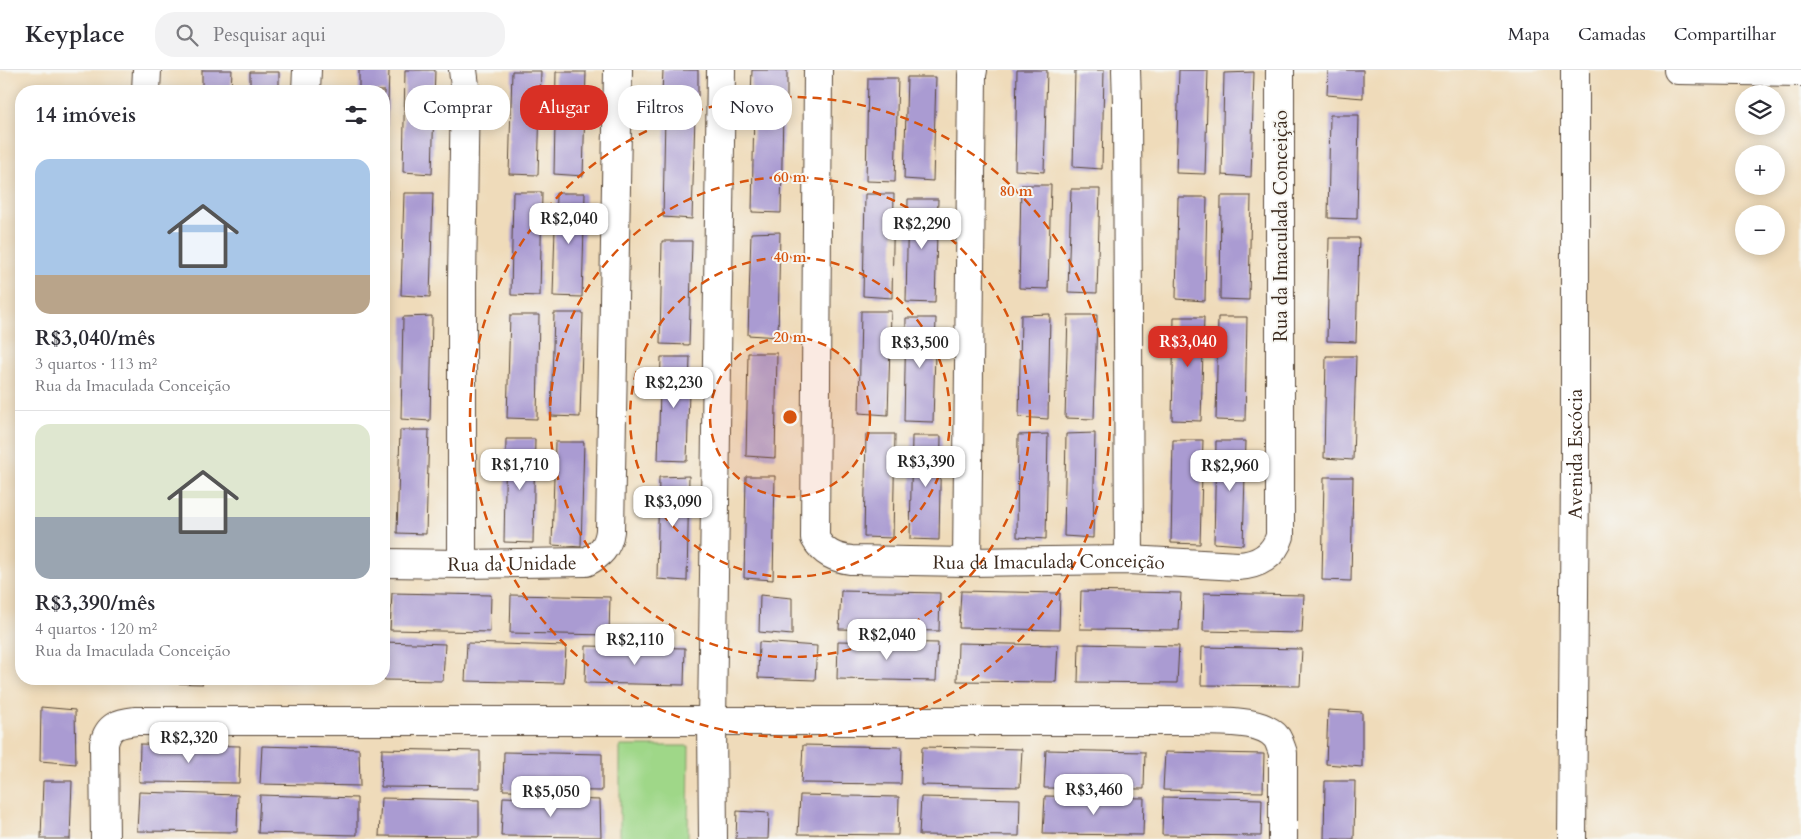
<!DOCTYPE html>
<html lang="pt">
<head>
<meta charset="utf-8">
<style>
  :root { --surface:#fff; --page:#f2f2f3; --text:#2b2b33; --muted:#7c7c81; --line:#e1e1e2; --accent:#d93025 }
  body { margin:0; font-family:Cardo,serif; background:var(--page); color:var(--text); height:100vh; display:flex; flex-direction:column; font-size:19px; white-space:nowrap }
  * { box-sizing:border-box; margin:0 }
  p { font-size:16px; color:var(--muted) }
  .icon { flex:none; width:28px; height:28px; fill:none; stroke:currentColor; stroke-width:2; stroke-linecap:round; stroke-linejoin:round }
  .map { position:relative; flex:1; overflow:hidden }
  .details { position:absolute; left:15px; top:15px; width:375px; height:600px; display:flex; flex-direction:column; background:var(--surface); border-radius:20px; box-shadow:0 2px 12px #0003 }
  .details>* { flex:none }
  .hud { position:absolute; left:405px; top:15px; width:475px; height:45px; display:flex; gap:10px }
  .tools { position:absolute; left:1735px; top:15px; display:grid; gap:10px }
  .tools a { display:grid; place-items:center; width:50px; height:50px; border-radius:50%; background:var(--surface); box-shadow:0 2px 12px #0003; font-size:25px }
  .price { position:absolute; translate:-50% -42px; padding:0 11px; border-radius:10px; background:#fff; color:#222; font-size:16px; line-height:32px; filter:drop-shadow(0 1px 2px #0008) }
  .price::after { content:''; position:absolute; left:50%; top:30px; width:15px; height:11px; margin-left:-8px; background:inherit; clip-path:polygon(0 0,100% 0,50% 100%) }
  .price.on { background:var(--accent); color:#fff }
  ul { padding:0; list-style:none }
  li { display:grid; align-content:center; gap:10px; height:265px; padding:0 20px }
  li+li { border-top:1px solid var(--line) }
  li span { display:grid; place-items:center; height:155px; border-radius:15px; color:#555 }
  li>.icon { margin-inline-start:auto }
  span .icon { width:90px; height:90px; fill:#fffc; stroke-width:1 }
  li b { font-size:21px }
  h2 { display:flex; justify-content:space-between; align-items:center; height:60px; padding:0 20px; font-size:21px }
  .pill { padding:0 18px; border-radius:20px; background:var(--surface); box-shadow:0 2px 12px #0003; font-size:18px; line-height:45px }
  .pill.on { background:var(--accent); color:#fff }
  header { display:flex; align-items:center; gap:30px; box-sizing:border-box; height:70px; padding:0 25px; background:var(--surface); border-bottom:1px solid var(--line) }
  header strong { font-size:24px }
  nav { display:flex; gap:28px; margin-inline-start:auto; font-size:18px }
  .search { width:350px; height:45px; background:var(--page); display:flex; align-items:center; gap:12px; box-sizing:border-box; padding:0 18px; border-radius:20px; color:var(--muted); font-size:19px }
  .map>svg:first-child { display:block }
  .green { fill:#9fd788; stroke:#6d8053 }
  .building { fill:#aa9bd2 }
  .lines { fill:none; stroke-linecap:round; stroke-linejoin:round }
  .minor-casing { stroke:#564535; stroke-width:30 }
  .minor { stroke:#fff; stroke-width:28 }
  .ring { fill:none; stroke:#d7540e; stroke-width:2.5; stroke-dasharray:9 6 }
  .labels { text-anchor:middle; stroke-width:4; stroke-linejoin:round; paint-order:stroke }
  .street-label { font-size:19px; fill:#3b2a1e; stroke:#f6f6f2 }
  .centre { fill:#d7540e; stroke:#f6f6f2; stroke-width:2.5 }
  .ring-label { font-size:15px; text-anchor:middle; font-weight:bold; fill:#d7540e; stroke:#f6f6f2; stroke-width:4; stroke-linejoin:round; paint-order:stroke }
</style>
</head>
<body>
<header>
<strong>Keyplace</strong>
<div class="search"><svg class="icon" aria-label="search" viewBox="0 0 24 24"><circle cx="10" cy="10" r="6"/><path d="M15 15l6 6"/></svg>Pesquisar aqui</div>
<nav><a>Mapa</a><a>Camadas</a><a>Compartilhar</a></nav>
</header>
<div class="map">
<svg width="1801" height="769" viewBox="0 0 1801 769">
  <rect width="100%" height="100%" fill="#f6f6f2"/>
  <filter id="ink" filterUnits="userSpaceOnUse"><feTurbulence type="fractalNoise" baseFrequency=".02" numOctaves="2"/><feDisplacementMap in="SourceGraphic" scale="10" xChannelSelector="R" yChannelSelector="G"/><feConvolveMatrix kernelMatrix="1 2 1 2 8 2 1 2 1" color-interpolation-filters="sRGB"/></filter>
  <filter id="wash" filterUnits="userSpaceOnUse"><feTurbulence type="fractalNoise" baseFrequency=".0096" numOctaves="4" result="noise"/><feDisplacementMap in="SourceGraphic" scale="20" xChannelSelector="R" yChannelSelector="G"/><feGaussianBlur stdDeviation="1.12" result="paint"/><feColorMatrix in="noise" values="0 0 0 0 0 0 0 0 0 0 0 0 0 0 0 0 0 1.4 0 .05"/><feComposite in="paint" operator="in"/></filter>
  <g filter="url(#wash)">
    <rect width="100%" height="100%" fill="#efdbba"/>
    <path class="green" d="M 620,676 L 689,676 L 688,769 L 620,769 Z"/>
    <g id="blocks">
      <path class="building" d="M 202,0 L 232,0 L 231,21 L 202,21 Z
        M 359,0 L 389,0 L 386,103 L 384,103 L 384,21 L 359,21 Z
        M 405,0 L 435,0 L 432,104 L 403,102 Z
        M 663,0 L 698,0 L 698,26 L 662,23 Z
        M 752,0 L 787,0 L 787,29 L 751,26 Z
        M 1017,0 L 1047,0 L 1044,102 L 1015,100 Z
        M 1075,0 L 1104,0 L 1102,99 L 1073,97 Z
        M 1179,0 L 1208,0 L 1205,104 L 1176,103 Z
        M 1328,0 L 1363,0 L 1363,28 L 1327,25 Z
        M 512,1 L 541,1 L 538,105 L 509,104 Z
        M 250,2 L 279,2 L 279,21 L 250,21 Z
        M 556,2 L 586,2 L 583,106 L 554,104 Z
        M 1254,2 L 1251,107 L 1222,105 L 1224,3 Z
        M 907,7 L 936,7 L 933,111 L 904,109 Z
        M 868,8 L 898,8 L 895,112 L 866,111 Z
        M 754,39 L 783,39 L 781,143 L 752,142 Z
        M 695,44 L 692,149 L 663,147 L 665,45 Z
        M 1330,45 L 1359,45 L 1357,149 L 1328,148 Z
        M 1021,115 L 1051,115 L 1048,219 L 1019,218 Z
        M 1071,119 L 1100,119 L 1097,223 L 1068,222 Z
        M 384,120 L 387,120 L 385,192 L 384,192 Z
        M 513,122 L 542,122 L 540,226 L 511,225 Z
        M 404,123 L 433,123 L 430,227 L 401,225 Z
        M 556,123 L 585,123 L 582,227 L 553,226 Z
        M 865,124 L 894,124 L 892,228 L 863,226 Z
        M 1221,126 L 1251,126 L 1249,230 L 1220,229 Z
        M 1178,127 L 1207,127 L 1205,231 L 1176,229 Z
        M 908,129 L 938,129 L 935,233 L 906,232 Z
        M 780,162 L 778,267 L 748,265 L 751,163 Z
        M 1329,168 L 1359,168 L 1356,272 L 1327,271 Z
        M 662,171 L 692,171 L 689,275 L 660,274 Z
        M 861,241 L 891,241 L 888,345 L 859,343 Z
        M 554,243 L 583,243 L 580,347 L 551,346 Z
        M 1050,244 L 1048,349 L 1019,347 L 1021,245 Z
        M 510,245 L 539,245 L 537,349 L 507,348 Z
        M 1068,245 L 1097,245 L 1094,349 L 1065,348 Z
        M 432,246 L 430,351 L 401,349 L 403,247 Z
        M 1174,247 L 1204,247 L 1201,351 L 1172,350 Z
        M 1218,247 L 1247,247 L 1245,351 L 1216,350 Z
        M 906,248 L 936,248 L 933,352 L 904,351 Z
        M 748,283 L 777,283 L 775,388 L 746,386 Z
        M 1326,286 L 1356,286 L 1353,390 L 1324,388 Z
        M 661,287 L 690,287 L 687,391 L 658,390 Z
        M 400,360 L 429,360 L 426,464 L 397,463 Z
        M 1095,363 L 1093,468 L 1064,466 L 1066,364 Z
        M 866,364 L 895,364 L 893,468 L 864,467 Z
        M 1048,364 L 1046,469 L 1017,467 L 1018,365 Z
        M 912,366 L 941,366 L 939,470 L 910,469 Z
        M 506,369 L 535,369 L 533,473 L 504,472 Z
        M 1173,370 L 1203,370 L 1200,474 L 1171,473 Z
        M 1216,371 L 1246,371 L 1243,475 L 1214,473 Z
        M 555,372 L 584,372 L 581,477 L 552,475 Z
        M 689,406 L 687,511 L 657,509 L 659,407 Z
        M 746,406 L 775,406 L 773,510 L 744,508 Z
        M 1324,407 L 1353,407 L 1351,511 L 1322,510 Z
        M 841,521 L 940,523 L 939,561 L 839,559 Z
        M 961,521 L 1060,523 L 1059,560 L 959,558 Z
        M 1081,521 L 1181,523 L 1179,560 L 1080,559 Z
        M 392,523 L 491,525 L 490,562 L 390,560 Z
        M 1204,523 L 1304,525 L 1302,563 L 1203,561 Z
        M 511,525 L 610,527 L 609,565 L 510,563 Z
        M 760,525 L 792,528 L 792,565 L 759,562 Z
        M 838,571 L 938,573 L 936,611 L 837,609 Z
        M 384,572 L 445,574 L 443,611 L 384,610 Z
        M 759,572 L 817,576 L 815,610 L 758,608 Z
        M 467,573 L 566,576 L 564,613 L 465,611 Z
        M 958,573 L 1058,575 L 1056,612 L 957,611 Z
        M 1079,574 L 1179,576 L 1177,613 L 1078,612 Z
        M 586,576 L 685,578 L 684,615 L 585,613 Z
        M 1202,577 L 1302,579 L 1300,616 L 1201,615 Z
        M 103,609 L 203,609 L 203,614 L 103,612 Z
        M 224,609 L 324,609 L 324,613 L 224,611 Z
        M 41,637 L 75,640 L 76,694 L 40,691 Z
        M 1328,640 L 1362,642 L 1362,697 L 1326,694 Z
        M 140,674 L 240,676 L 239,713 L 139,712 Z
        M 803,675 L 902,677 L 901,714 L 801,713 Z
        M 262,676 L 359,679 L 360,716 L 260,714 Z
        M 922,677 L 1022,679 L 1020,717 L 921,715 Z
        M 382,679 L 480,681 L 480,718 L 381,717 Z
        M 1046,680 L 1145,682 L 1144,719 L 1044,718 Z
        M 504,682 L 602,684 L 602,721 L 503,720 Z
        M 1165,682 L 1264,684 L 1263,722 L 1163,720 Z
        M 43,711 L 72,711 L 70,769 L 41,769 Z
        M 1325,711 L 1355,711 L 1354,769 L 1324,769 Z
        M 139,722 L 238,725 L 237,762 L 137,761 Z
        M 260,725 L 357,728 L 357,765 L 258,763 Z
        M 800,725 L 899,727 L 898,765 L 798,764 Z
        M 1045,726 L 1144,728 L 1143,765 L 1043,764 Z
        M 503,727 L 600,730 L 601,767 L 501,766 Z
        M 921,727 L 1020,729 L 1019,766 L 919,765 Z
        M 1163,727 L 1262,729 L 1261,766 L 1162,765 Z
        M 381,728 L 479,730 L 479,767 L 379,766 Z
        M 737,741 L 769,743 L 768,769 L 736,769 Z"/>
    </g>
  </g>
  <g filter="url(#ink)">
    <use href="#blocks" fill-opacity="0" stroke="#564535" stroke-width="1"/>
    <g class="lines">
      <defs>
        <g id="minor">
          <path id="s1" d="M 818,0 L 815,468 C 823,483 835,488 851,490 L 967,492 L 1129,490 L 1238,496 C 1258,495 1274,486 1280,466 L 1280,0"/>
          <path d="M 1126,0 L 1127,33 L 1129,490"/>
          <path d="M 1678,0 L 1801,2"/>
          <path d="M 146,21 L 147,0"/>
          <path d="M 306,21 L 307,0"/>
          <path d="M 967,492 L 972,5 L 973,0"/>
          <path id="s2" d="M 384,493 L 462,494 L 586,492 C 600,485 608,477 610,461 L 618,0"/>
          <path d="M 462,494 L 462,210 L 465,16 L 463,0"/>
          <path d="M 105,769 L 104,674 C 108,655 119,653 136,651 L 1200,651 C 1222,652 1263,649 1277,668 C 1280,673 1281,678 1283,683 L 1283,769"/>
          <path d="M 713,769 L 712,651 L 721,0"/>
          <path id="s3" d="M 1572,769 L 1575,403 L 1575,0"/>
        </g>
      </defs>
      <use href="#minor" class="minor-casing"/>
      <use href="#minor" class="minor"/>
    </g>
  </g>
  <circle cx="790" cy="347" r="80" fill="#d7540e" fill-opacity=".12"/>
  <g class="ring">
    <circle cx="790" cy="347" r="80"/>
    <circle cx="790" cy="347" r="160"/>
    <circle cx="790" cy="347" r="240"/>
    <circle cx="790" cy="347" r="320"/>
  </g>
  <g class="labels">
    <g class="street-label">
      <text transform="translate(1280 156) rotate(-90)" y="7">Rua da Imaculada Conceição</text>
      <text dy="7" stroke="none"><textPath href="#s3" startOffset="385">Avenida Escócia</textPath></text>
      <text dy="7" stroke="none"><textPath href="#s1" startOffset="710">Rua da Imaculada Conceição</textPath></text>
      <text dy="7" stroke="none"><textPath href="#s2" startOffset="128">Rua da Unidade</textPath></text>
    </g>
  </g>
  <circle cx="790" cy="347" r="8" class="centre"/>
  <g class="ring-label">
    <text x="790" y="112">60 m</text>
    <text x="1016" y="126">80 m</text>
    <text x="790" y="192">40 m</text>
    <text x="790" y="272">20 m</text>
  </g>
</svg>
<div class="tools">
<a><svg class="icon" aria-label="layers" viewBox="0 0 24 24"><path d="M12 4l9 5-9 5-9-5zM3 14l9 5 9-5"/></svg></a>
<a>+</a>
<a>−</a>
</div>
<b class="price" style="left:569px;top:175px">R$2,040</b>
<b class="price" style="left:922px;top:180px">R$2,290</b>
<b class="price on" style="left:1188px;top:298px">R$3,040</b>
<b class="price" style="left:920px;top:299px">R$3,500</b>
<b class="price" style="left:674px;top:339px">R$2,230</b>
<b class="price" style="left:926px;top:418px">R$3,390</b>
<b class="price" style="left:520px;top:421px">R$1,710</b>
<b class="price" style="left:1230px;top:422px">R$2,960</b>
<b class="price" style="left:673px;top:458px">R$3,090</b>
<b class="price" style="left:887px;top:591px">R$2,040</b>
<b class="price" style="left:635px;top:596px">R$2,110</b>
<b class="price" style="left:189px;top:694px">R$2,320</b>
<b class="price" style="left:1094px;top:746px">R$3,460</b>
<b class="price" style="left:551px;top:748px">R$5,050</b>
<div class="hud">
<a class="pill">Comprar</a>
<a class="pill on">Alugar</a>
<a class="pill">Filtros</a>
<a class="pill">Novo</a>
</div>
<section class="details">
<h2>14 imóveis<svg class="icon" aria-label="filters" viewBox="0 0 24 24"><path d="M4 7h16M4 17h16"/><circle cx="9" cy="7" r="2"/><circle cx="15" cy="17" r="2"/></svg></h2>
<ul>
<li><span style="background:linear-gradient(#a9c7e8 75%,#b9a48a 0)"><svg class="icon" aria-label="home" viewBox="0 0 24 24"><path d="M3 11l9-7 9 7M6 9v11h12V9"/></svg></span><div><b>R$3,040/mês</b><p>3 quartos · 113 m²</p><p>Rua da Imaculada Conceição</p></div></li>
<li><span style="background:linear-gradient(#dfe7d0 60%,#9aa5b1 0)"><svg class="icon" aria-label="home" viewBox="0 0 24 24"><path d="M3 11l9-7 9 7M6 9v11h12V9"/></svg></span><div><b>R$3,390/mês</b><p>4 quartos · 120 m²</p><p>Rua da Imaculada Conceição</p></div></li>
</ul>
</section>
</div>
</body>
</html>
